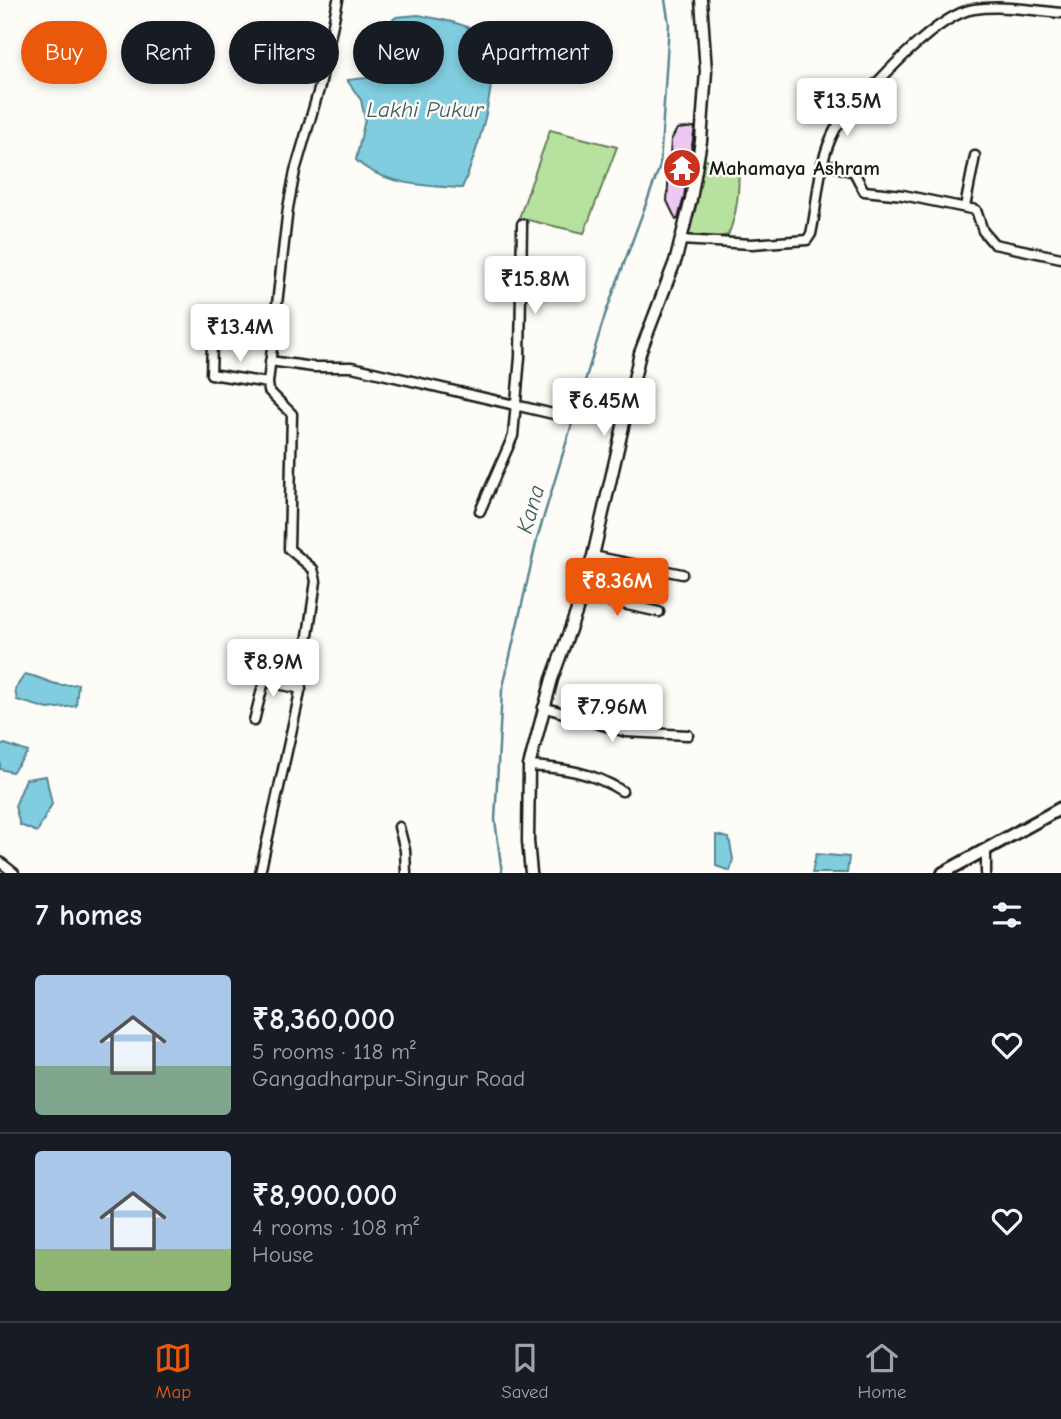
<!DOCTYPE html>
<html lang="en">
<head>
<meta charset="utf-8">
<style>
  :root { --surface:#171b24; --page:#242831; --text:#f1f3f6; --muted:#9ea1a6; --line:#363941; --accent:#ea580c }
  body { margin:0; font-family:"Comic Neue",sans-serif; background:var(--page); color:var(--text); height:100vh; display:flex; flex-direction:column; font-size:26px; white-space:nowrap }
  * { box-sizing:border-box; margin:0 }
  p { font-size:23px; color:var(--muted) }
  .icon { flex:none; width:38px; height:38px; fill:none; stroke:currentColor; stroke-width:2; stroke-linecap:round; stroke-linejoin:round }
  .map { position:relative; height:873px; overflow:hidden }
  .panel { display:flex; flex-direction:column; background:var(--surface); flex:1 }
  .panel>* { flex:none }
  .banner { position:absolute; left:21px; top:21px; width:700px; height:63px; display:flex; gap:14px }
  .price { position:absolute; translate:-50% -60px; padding:0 16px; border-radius:7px; background:#fff; color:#222; font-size:23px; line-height:46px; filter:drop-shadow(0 2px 4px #0008) }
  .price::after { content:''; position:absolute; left:50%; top:42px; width:21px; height:16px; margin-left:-10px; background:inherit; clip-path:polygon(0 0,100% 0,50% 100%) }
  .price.on { background:var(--accent); color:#fff }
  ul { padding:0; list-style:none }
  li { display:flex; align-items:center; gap:21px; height:175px; padding:0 35px }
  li+li { border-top:2px solid var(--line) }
  li span { display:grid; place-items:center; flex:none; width:196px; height:140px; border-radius:7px; color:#555 }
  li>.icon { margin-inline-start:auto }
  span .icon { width:84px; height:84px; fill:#fffc; stroke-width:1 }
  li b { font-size:30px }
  h2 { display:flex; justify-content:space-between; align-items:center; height:84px; padding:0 35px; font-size:30px }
  .tag { padding:0 24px; border-radius:32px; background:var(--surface); box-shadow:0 4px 10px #0003; font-size:24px; line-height:63px }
  .tag.on { background:var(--accent); color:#fff }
  .dock { display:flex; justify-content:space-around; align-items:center; height:98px; border-top:2px solid var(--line); background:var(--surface); font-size:19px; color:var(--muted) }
  .dock a { display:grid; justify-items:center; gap:4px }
  .dock .on { color:var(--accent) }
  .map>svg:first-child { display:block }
  .green { fill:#b6e19e; stroke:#697e5d; stroke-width:2 }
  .water { fill:#80cddf; stroke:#588691; stroke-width:2 }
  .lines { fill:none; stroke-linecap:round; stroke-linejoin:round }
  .stream { stroke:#588691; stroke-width:2.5 }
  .building { fill:#edc8f2; stroke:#1c1c1c; stroke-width:2 }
  .minor-casing { stroke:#1c1c1c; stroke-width:13 }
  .tertiary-casing { stroke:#1c1c1c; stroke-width:15 }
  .secondary-casing { stroke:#1c1c1c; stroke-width:16 }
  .minor { stroke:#fdfcf7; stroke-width:8 }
  .tertiary { stroke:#fdfcf7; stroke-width:10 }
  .secondary { stroke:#fdfcf7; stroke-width:10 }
  .labels { text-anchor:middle; stroke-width:5; stroke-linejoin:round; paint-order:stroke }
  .poi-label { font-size:21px; font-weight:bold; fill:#1c1c1c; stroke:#fdfcf7; text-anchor:start }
  .water-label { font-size:23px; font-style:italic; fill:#3f5a60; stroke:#fdfcf7 }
</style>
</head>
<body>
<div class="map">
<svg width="1061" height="873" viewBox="0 0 1061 873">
  <rect width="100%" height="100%" fill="#fdfcf7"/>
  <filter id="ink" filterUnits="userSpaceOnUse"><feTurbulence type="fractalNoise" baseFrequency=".0143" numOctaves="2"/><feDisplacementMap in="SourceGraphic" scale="14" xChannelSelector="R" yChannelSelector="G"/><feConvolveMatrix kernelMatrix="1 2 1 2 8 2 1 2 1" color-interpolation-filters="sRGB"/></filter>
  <g filter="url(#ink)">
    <path class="green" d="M 550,130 L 617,147 L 584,233 L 519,218 Z
      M 702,159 L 738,165 C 740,188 737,215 728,235 L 704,240 L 685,237 Z"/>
    <path class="water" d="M 418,15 C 439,19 462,22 480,34 C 510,56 475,159 462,188 C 428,186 382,185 356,160 L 365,119 L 361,100 L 347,80 L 366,78 L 380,68 L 385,27 L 396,17 Z
      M 25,674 C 50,679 50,688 78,684 L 76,706 L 48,709 L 17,700 L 15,689 Z
      M 5,744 L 28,752 L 12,772 L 0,769 L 0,746 Z
      M 46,776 L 52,804 L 37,832 L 20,825 L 15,806 L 26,779 Z
      M 716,835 L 729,838 L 733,859 L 730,871 L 716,866 Z
      M 816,854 L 849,857 L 847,873 L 812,873 Z"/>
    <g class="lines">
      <path class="stream" d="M 502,873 L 495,820 L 502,691 L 537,539 L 605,315 L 660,166 L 669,24 L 665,0"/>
    </g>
    <path class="building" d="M 695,127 L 684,197 L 678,219 L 676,220 L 667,201 L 671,140 L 677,129 Z"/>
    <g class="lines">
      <defs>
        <path id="minor" d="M 822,163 L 854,172 L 864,191 L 903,195 L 976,210 L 983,231 L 994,244 L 1061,258
          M 965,207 L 975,156
          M 680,240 L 752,244 L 807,240 L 811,234 C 819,198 817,162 836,128 C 865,96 933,15 974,9 C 1002,5 1033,10 1061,13
          M 212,344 L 211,374 L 268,383
          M 270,361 L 313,367 L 352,367 L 562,416
          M 480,511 L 513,436 L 520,357 L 522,224
          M 593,556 L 682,574
          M 582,595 L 659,612
          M 543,707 L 626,732 L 688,735
          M 254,721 L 264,681 L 301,689
          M 529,766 C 563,768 592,772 622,791
          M 399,827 L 405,850 L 406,873
          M 0,862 L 14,873
          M 260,873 L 299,697 L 316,581 L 313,569 L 289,549 L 292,414 L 269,391 L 268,383 L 288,208 L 295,171 L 320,86 L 338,0
          M 986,873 L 986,849"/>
        <path id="tertiary" d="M 531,873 L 528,841 L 529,766 L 552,679 L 576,613 L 593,556 L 640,353 L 676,259 L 691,199 L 701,141 L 706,71 L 701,0"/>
        <path id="secondary" d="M 943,873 L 1061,808"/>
      </defs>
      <use href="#minor" class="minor-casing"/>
      <use href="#tertiary" class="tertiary-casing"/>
      <use href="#secondary" class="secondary-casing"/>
      <use href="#minor" class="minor"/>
      <use href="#tertiary" class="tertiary"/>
      <use href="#secondary" class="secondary"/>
    </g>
  </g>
  <defs>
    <symbol id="temple-disc" viewBox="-11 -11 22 22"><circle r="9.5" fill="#c8321e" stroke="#fdfcf7"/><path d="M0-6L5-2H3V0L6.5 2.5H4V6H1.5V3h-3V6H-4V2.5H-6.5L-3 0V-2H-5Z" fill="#fff"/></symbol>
  </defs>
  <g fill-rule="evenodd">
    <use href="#temple-disc" x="660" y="146" width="44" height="44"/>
  </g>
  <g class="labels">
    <g class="poi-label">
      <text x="709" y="175">Mahamaya Ashram</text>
    </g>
    <g class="water-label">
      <text x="425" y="117">Lakhi Pukur</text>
      <text transform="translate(530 509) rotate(-74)" y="8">Kana</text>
    </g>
  </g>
</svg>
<b class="price" style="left:847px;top:138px">₹13.5M</b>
<b class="price" style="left:535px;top:316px">₹15.8M</b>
<b class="price" style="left:240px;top:364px">₹13.4M</b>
<b class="price" style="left:604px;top:438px">₹6.45M</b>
<b class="price on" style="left:617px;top:618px">₹8.36M</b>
<b class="price" style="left:273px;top:699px">₹8.9M</b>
<b class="price" style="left:612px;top:744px">₹7.96M</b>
<div class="banner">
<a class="tag on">Buy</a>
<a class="tag">Rent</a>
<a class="tag">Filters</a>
<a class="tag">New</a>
<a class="tag">Apartment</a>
</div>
</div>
<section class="panel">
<h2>7 homes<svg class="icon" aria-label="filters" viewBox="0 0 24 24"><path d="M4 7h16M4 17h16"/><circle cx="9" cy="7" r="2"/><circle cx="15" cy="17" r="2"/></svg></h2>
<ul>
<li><span style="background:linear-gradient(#a9c7e8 65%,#7fa58c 0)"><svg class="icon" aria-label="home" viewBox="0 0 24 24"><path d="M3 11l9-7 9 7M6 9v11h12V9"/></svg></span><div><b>₹8,360,000</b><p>5 rooms · 118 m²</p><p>Gangadharpur-Singur Road</p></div><svg class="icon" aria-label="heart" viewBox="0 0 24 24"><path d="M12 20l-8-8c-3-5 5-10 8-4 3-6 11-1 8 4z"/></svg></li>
<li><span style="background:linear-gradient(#a9c7e8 70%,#8fb573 0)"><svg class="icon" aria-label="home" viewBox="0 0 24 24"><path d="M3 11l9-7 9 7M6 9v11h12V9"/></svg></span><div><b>₹8,900,000</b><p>4 rooms · 108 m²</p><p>House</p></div><svg class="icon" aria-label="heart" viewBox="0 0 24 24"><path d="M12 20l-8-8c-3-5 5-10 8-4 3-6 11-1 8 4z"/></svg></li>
</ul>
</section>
<nav class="dock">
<a class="on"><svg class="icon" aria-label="map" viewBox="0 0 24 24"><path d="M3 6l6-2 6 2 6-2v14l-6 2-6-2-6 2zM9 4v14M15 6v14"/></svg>Map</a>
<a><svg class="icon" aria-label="saved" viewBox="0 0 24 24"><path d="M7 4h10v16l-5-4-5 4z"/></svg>Saved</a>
<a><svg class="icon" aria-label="home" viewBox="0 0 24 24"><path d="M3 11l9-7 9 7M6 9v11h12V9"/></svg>Home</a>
</nav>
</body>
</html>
